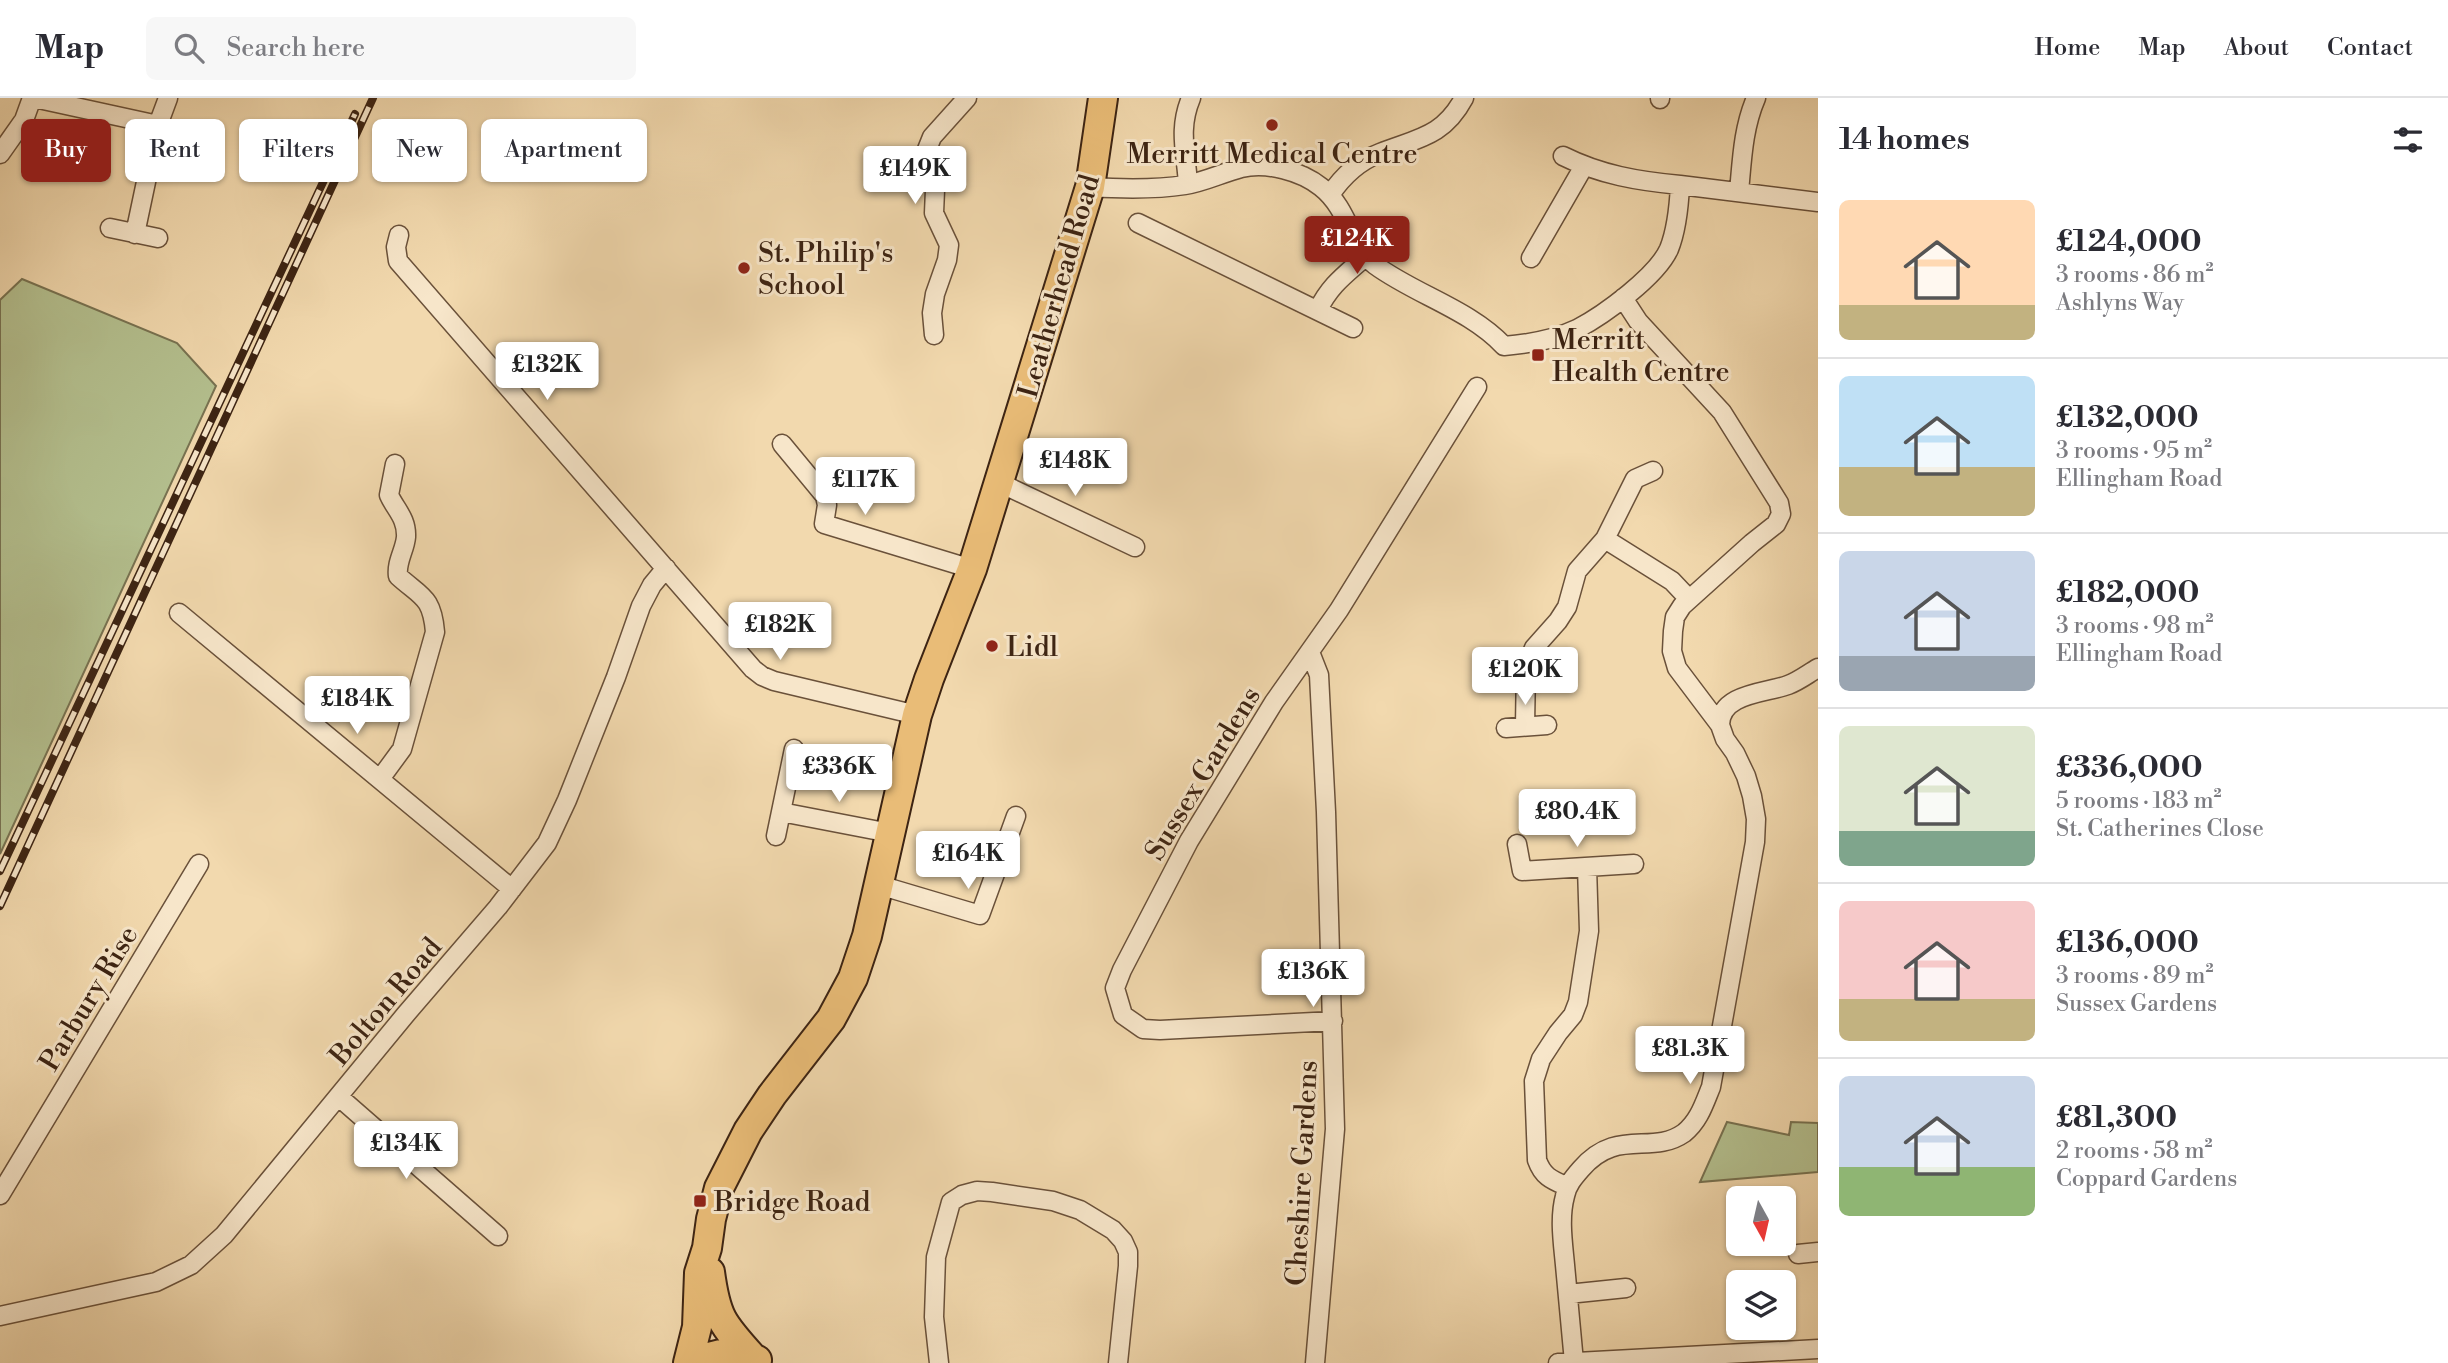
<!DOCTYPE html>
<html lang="en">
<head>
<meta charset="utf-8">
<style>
  :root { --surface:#fff; --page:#f7f7f7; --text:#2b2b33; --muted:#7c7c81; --line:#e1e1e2; --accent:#8f2418 }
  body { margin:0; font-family:"Libre Bodoni",serif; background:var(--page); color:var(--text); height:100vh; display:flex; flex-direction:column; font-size:26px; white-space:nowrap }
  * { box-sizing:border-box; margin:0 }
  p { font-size:23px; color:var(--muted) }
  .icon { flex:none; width:38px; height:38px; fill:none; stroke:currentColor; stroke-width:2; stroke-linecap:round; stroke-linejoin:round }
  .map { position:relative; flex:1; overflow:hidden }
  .side { display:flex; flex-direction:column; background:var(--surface); width:630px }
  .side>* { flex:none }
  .top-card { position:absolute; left:21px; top:21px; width:665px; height:63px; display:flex; gap:14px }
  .needle { width:46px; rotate:172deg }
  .controls { position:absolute; left:1726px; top:1088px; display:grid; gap:14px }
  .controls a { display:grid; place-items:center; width:70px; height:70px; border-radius:10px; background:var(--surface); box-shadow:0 2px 5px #0004; font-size:35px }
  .price { position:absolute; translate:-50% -60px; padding:0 16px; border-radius:7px; background:#fff; color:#222; font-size:23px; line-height:46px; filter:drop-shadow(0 2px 4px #0008) }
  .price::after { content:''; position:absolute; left:50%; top:42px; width:21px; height:16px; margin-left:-10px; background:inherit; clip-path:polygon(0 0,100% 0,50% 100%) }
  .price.on { background:var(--accent); color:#fff }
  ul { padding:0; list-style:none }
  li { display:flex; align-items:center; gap:21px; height:175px; padding:0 21px }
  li+li { border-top:2px solid var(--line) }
  li span { display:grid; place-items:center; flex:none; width:196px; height:140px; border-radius:10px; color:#555 }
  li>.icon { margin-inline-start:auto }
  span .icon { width:84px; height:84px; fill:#fffc; stroke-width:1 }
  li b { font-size:30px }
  h2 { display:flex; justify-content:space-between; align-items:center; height:84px; padding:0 21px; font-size:30px }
  .pill { padding:0 24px; border-radius:10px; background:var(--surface); box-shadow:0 2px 5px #0004; font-size:24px; line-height:63px }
  .pill.on { background:var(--accent); color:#fff }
  header { display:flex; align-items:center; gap:42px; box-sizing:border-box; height:98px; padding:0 35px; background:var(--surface); border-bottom:2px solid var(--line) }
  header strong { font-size:33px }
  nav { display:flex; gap:38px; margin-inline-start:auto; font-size:24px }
  .search { width:490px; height:63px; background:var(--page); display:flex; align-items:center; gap:18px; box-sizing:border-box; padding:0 24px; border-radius:10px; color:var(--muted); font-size:26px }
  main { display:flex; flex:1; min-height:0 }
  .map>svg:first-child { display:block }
  .green { fill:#b4c08f; stroke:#787251; stroke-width:2 }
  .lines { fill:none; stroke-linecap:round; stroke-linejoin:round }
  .minor-casing { stroke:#6a513a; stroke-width:21 }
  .trunk-casing { stroke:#3d2413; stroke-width:32 }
  .minor { stroke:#f7e6ca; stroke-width:18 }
  .trunk { stroke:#e9bc77; stroke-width:28 }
  .rail-casing { stroke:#3d2413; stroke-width:8 }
  .rail { stroke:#f7e6ca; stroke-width:5; stroke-dasharray:16; stroke-linecap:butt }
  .poi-dot { fill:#8f2418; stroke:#f7e6ca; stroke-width:2.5 }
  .labels { text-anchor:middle; stroke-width:6; stroke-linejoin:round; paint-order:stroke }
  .poi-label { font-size:28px; fill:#3d2413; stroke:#f7e6ca; text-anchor:start }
  .street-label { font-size:28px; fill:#3d2413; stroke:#f7e6ca }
</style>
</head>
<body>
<header>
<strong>Map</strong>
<div class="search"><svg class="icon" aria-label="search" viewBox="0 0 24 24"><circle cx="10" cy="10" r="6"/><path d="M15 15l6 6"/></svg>Search here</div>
<nav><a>Home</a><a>Map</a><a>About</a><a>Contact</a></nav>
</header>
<main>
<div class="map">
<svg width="1818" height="1265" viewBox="0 0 1818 1265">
  <rect width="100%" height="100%" fill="#f2d9ae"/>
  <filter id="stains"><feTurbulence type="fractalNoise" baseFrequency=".00286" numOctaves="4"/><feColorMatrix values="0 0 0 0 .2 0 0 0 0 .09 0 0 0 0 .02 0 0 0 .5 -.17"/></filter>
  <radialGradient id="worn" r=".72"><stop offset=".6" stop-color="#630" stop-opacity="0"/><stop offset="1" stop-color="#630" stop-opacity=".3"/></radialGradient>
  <path class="green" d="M 22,181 L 177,245 L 216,288 L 0,756 L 0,202 Z
    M 1727,1024 L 1789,1037 L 1791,1024 L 1818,1025 L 1818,1074 L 1700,1084 Z"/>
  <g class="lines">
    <defs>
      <path id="minor" d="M 34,0 L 158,27
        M 1660,0 L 1660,1
        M 0,56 L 24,22 L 32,0
        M 1563,58 C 1601,77 1638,83 1680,87
        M 1188,86 C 1186,54 1178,31 1191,0
        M 1090,89 C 1122,91 1153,92 1185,87 C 1204,84 1222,75 1241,70 C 1267,64 1301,73 1321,89 C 1350,112 1350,148 1375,167 C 1416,197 1469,211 1504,248 C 1528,246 1556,241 1577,231 C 1604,217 1657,178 1669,151 C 1677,131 1679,108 1680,87 L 1818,104
        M 1739,94 C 1742,62 1743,30 1756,0
        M 1330,97 C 1342,79 1359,63 1380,55 C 1418,40 1443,39 1464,0
        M 1138,125 L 1353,230
        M 110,130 L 158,140
        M 135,136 L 158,27 L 168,0
        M 399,137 L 396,149 L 398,163 L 753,571 L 762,578 L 774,583 L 917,617
        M 1531,160 L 1584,68
        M 1318,212 C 1330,187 1345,177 1365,159
        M 934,237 L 932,215 L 935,196 L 947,162 L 949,147 L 934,115 L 935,92 L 926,54 L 932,39 L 967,0
        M 782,346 L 825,398 L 827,407 L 824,426 L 972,471
        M 1000,385 L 1135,449
        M 1605,441 L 1672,483 L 1689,501
        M 179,515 L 512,791
        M 1310,554 L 1319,577 L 1326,714 L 1335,1031 L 1315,1265
        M 1720,627 C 1720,595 1767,595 1788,587 C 1799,583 1809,575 1818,570
        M 1525,628 L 1526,569 L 1534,550 L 1558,523 L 1567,509 L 1577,473 L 1605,441 L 1635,381 L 1653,373
        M 1506,630 L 1547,627
        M 380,681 L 402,651 L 435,534 C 432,498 421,499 398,478 C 396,464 405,452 406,439 C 407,420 395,411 389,397 L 395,366
        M 781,714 L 890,735
        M 776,738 L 794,651
        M 1517,746 L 1522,773 L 1634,766
        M 879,787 L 980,817 L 1016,718
        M 1333,923 L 1160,932 L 1143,931 L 1123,917 L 1115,890 L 1122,872 L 1189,743 L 1274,604 L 1339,512 L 1477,289
        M 339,999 L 498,1138
        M 1568,1089 C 1552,1082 1543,1079 1537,1062 L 1534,983 L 1541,961 L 1558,935 L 1573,917 L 1578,904 L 1589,833 L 1587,769
        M 0,1097 L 199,766
        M 1798,1156 L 1818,1154
        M 1568,1196 L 1626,1190
        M 0,1218 L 156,1184 L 191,1167 L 224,1137 L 406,916 L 498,809 L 547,745 L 567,702 L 616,579 L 641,508 L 652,487 L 666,470
        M 1574,1264 C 1571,1231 1568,1199 1565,1167 C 1563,1145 1559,1120 1565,1098 C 1567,1087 1574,1079 1581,1071 C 1617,1029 1651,1058 1684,1035 C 1699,1023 1704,1006 1711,989 L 1755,744 L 1756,721 L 1752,698 L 1746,678 L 1735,655 L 1725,641 L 1720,627 L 1677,570 L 1672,553 L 1673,533 L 1675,519 L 1682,508 L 1752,445 L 1776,426 L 1781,416 L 1779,405 L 1722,314 L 1638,223 L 1623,200
        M 939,1265 L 934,1219 L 936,1159 L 951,1104 L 962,1097 L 977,1093 L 992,1094 L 1053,1103 L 1080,1112 L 1113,1132 L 1123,1143 L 1128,1154 L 1128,1168 L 1118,1265
        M 1558,1265 L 1818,1251"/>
      <path id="trunk" d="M 710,1174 C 716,1219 722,1226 752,1259
        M 688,1265 L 697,1229 L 699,1175 L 707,1150 L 711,1121 L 719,1090 L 748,1033 L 772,997 L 831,921 L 853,880 L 867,838 L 917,617 L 929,581 L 972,471 L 1090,89 L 1103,0
        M 699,1265 C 716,1253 739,1252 757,1262"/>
    </defs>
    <use href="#minor" class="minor-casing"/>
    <use href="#trunk" class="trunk-casing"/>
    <use href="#minor" class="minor"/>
    <use href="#trunk" class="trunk"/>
    <defs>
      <path id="rail" d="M 0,773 L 355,16
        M 0,808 L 373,0"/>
    </defs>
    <use href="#rail" class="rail-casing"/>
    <use href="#rail" class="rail"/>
  </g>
  <g class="poi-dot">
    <circle cx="1272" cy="27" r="7"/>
    <circle cx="744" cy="170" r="7"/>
    <rect x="1531" y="250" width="14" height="14" rx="3.5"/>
    <circle cx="992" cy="548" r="7"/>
    <rect x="693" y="1096" width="14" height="14" rx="3.5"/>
  </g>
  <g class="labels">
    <g class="poi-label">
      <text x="1272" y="65" text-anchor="middle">Merritt Medical Centre</text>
      <text x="758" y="164">St. Philip's<tspan x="758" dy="32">School</tspan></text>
      <text x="1552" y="251">Merritt<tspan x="1552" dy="32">Health Centre</tspan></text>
      <text x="1006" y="558">Lidl</text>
      <text x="714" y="1113">Bridge Road</text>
    </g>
    <g class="street-label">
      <text transform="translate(1058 188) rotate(-74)" y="10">Leatherhead Road</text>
      <text transform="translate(1202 675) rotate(-59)" y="10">Sussex Gardens</text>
      <text transform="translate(88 900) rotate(-59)" y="10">Parbury Rise</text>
      <text transform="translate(385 903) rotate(-50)" y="10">Bolton Road</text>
      <text transform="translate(1301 1075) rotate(-87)" y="10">Cheshire Gardens</text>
    </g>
  </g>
  <rect width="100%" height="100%" filter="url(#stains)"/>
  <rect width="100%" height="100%" fill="url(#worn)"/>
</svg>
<div class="controls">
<a><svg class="needle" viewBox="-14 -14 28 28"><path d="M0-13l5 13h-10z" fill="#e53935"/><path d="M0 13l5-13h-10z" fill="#7c7c81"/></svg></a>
<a><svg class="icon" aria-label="layers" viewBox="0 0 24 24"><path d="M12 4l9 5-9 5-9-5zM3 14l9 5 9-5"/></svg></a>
</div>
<b class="price" style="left:915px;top:108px">£149K</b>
<b class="price on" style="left:1357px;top:178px">£124K</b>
<b class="price" style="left:547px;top:304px">£132K</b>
<b class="price" style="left:1075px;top:400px">£148K</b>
<b class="price" style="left:865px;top:419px">£117K</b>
<b class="price" style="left:780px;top:564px">£182K</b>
<b class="price" style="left:1525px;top:609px">£120K</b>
<b class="price" style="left:357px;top:638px">£184K</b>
<b class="price" style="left:839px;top:706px">£336K</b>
<b class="price" style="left:1577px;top:751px">£80.4K</b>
<b class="price" style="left:968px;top:793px">£164K</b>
<b class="price" style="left:1313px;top:911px">£136K</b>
<b class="price" style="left:1690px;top:988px">£81.3K</b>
<b class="price" style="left:406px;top:1083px">£134K</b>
<div class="top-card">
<a class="pill on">Buy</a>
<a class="pill">Rent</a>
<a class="pill">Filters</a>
<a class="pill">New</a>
<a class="pill">Apartment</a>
</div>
</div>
<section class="side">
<h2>14 homes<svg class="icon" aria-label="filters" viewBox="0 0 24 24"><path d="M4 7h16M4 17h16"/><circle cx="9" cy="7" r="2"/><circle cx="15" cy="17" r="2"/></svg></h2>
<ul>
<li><span style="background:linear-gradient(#ffd9b3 75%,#c2b280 0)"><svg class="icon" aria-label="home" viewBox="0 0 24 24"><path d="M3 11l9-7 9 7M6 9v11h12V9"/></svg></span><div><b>£124,000</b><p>3 rooms · 86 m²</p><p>Ashlyns Way</p></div></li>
<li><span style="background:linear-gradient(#bfe0f5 65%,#c2b280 0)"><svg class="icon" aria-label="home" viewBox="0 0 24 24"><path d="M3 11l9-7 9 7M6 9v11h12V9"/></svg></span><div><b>£132,000</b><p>3 rooms · 95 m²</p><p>Ellingham Road</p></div></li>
<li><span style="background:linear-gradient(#c9d6e8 75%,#9aa5b1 0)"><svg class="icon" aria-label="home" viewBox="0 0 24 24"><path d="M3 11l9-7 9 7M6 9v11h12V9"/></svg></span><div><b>£182,000</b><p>3 rooms · 98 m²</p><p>Ellingham Road</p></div></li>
<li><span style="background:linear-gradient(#dfe7d0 75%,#7fa58c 0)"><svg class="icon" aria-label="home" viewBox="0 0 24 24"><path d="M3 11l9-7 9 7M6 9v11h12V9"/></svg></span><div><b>£336,000</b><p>5 rooms · 183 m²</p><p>St. Catherines Close</p></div></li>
<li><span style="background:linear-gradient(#f6c9c9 70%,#c2b280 0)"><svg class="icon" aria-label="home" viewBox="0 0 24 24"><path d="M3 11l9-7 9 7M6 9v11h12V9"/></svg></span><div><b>£136,000</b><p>3 rooms · 89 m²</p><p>Sussex Gardens</p></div></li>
<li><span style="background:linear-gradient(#c9d6e8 65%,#8fb573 0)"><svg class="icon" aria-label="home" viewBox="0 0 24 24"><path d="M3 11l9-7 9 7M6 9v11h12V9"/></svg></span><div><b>£81,300</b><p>2 rooms · 58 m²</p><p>Coppard Gardens</p></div></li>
</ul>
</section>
</main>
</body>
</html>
